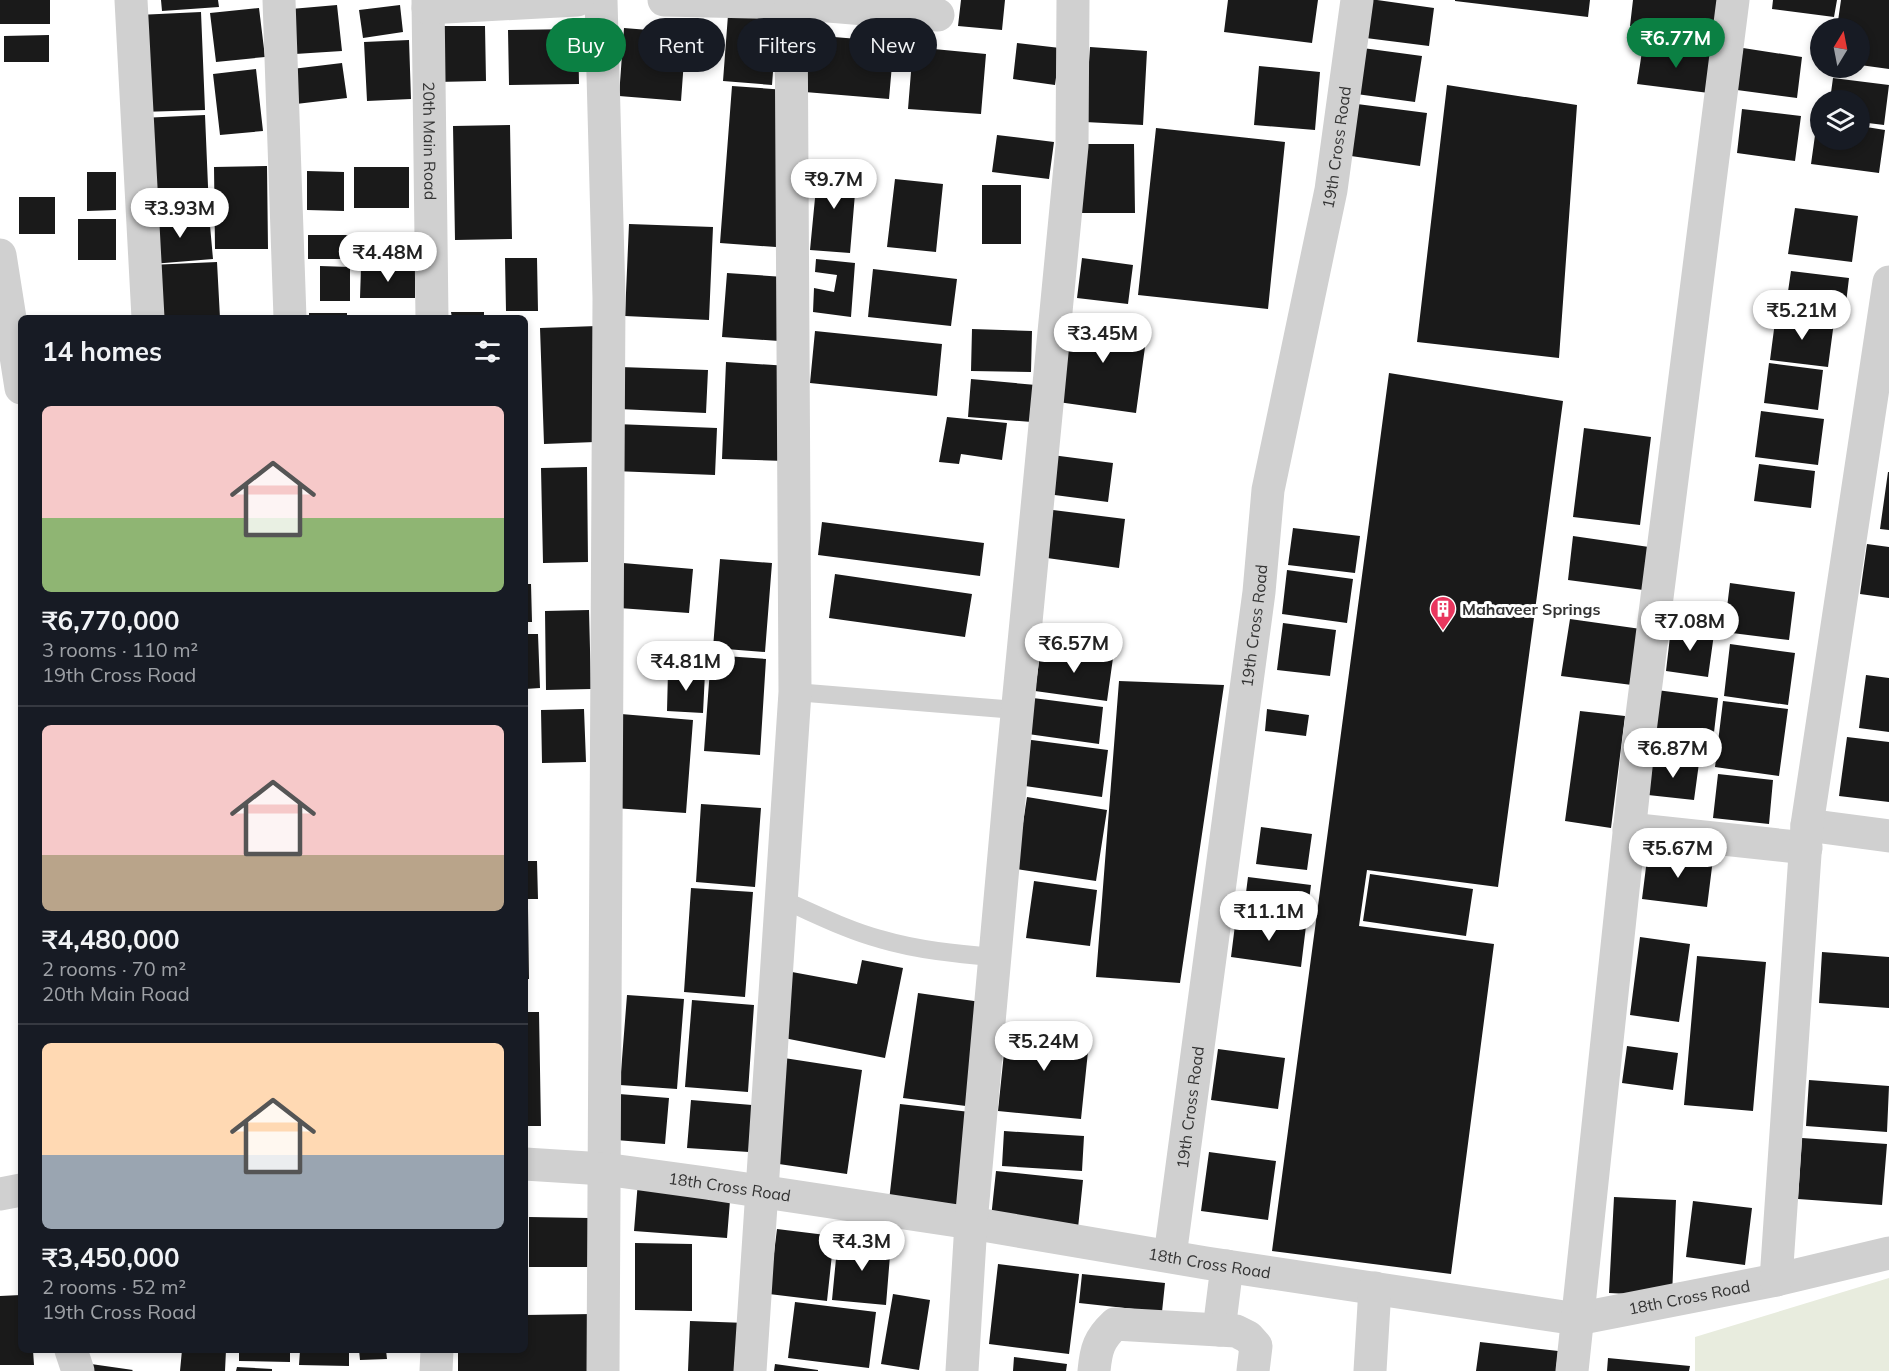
<!DOCTYPE html>
<html lang="en">
<head>
<meta charset="utf-8">
<style>
  :root { --surface:#171b24; --page:#20242c; --text:#f1f3f6; --muted:#9ea1a6; --line:#363941; --accent:#0b8043 }
  body { margin:0; font-family:Mulish,sans-serif; background:var(--page); color:var(--text); height:100vh; display:flex; flex-direction:column; font-size:22px; white-space:nowrap }
  * { box-sizing:border-box; margin:0 }
  p { font-size:20px; color:var(--muted) }
  .icon { flex:none; width:33px; height:33px; fill:none; stroke:currentColor; stroke-width:2; stroke-linecap:round; stroke-linejoin:round }
  .map { position:relative; flex:1; overflow:hidden }
  .panel { position:absolute; left:18px; top:315px; width:510px; height:1038px; display:flex; flex-direction:column; background:var(--surface); border-radius:9px; box-shadow:0 3px 9px #0003 }
  .panel>* { flex:none }
  .hud { position:absolute; left:546px; top:18px; width:570px; height:54px; display:flex; gap:12px }
  .needle { width:39px; rotate:10deg }
  .tools { position:absolute; left:1810px; top:18px; display:grid; gap:12px }
  .tools a { display:grid; place-items:center; width:60px; height:60px; border-radius:50%; background:var(--surface); box-shadow:0 3px 9px #0003; font-size:30px }
  .price { position:absolute; translate:-50% -51px; padding:0 14px; border-radius:21px; background:#fff; color:#222; font-size:20px; line-height:39px; filter:drop-shadow(0 2px 3px #0008) }
  .price::after { content:''; position:absolute; left:50%; top:36px; width:18px; height:14px; margin-left:-9px; background:inherit; clip-path:polygon(0 0,100% 0,50% 100%) }
  .price.selected { background:var(--accent); color:#fff }
  ul { padding:0; list-style:none }
  li { display:grid; align-content:center; gap:12px; height:318px; padding:0 24px }
  li+li { border-top:2px solid var(--line) }
  li span { display:grid; place-items:center; height:186px; border-radius:9px; color:#555 }
  li>.icon { margin-inline-start:auto }
  span .icon { width:108px; height:108px; fill:#fffc; stroke-width:1 }
  li b { font-size:26px }
  h2 { display:flex; justify-content:space-between; align-items:center; height:72px; padding:0 24px; font-size:26px }
  .chip { padding:0 21px; border-radius:27px; background:var(--surface); box-shadow:0 3px 9px #0003; font-size:21px; line-height:54px }
  .chip.selected { background:var(--accent); color:#fff }
  .map>svg:first-child { display:block }
  .green { fill:#e8ecde }
  .building { fill:#1a1a1a }
  .lines { fill:none; stroke-linecap:round; stroke-linejoin:round }
  .lane { stroke:#d0d0d0; stroke-width:18 }
  .street { stroke:#d0d0d0; stroke-width:33 }
  .labels { text-anchor:middle; stroke-width:6; stroke-linejoin:round; paint-order:stroke }
  .street-label { font-size:16px; fill:#333; stroke:#fff }
  .poi-label { font-size:16px; font-weight:bold; fill:#333; stroke:#fff; text-anchor:start }
</style>
</head>
<body>
<div class="map">
<svg width="1889" height="1371" viewBox="0 0 1889 1371">
  <rect width="100%" height="100%" fill="#fff"/>
  <path class="green" d="M 1889,1278 L 1889,1371 L 1695,1371 L 1695,1337 Z"/>
  <path class="building" d="M 0,0 L 50,0 L 50,24 L 0,24 Z
    M 161,0 L 218,0 L 219,7 L 162,11 Z
    M 961,0 L 1005,0 L 1002,30 L 958,26 Z
    M 1228,0 L 1318,0 L 1312,43 L 1224,32 Z
    M 1364,0 L 1377,0 L 1434,8 L 1429,46 L 1358,37 Z
    M 1455,0 L 1590,0 L 1588,17 L 1455,1 Z
    M 1633,0 L 1718,0 L 1714,37 L 1630,26 Z
    M 1773,0 L 1837,0 L 1834,17 L 1772,9 Z
    M 1841,0 L 1889,0 L 1889,69 L 1860,65 L 1860,28 L 1837,28 Z
    M 337,5 L 342,51 L 295,54 L 291,9 Z
    M 400,5 L 403,32 L 363,38 L 359,10 Z
    M 259,8 L 265,57 L 216,62 L 210,13 Z
    M 201,12 L 205,110 L 141,112 L 138,15 Z
    M 728,15 L 777,19 L 772,85 L 723,81 Z
    M 434,26 L 485,26 L 486,81 L 435,82 Z
    M 624,28 L 686,33 L 681,101 L 619,96 Z
    M 578,29 L 579,84 L 509,85 L 508,30 Z
    M 49,35 L 49,62 L 4,62 L 4,36 Z
    M 810,35 L 894,42 L 889,99 L 805,92 Z
    M 409,40 L 411,99 L 367,101 L 364,42 Z
    M 1017,43 L 1060,48 L 1055,85 L 1013,79 Z
    M 1643,45 L 1715,55 L 1709,93 L 1637,84 Z
    M 913,47 L 986,54 L 981,114 L 908,109 Z
    M 1090,47 L 1147,51 L 1143,125 L 1085,122 Z
    M 1355,47 L 1422,56 L 1415,102 L 1349,93 Z
    M 1743,48 L 1802,57 L 1797,98 L 1737,90 Z
    M 342,63 L 347,98 L 296,104 L 292,69 Z
    M 1259,66 L 1320,72 L 1315,130 L 1254,125 Z
    M 256,69 L 263,131 L 220,135 L 213,74 Z
    M 1833,78 L 1889,85 L 1884,125 L 1860,122 L 1860,100 L 1830,100 Z
    M 1447,85 L 1577,105 L 1559,358 L 1417,342 Z
    M 732,86 L 786,90 L 776,247 L 720,243 Z
    M 1357,104 L 1427,113 L 1420,166 L 1351,156 Z
    M 1742,109 L 1801,116 L 1795,161 L 1737,153 Z
    M 205,115 L 209,210 L 146,212 L 141,118 Z
    M 1817,121 L 1821,121 L 1821,140 L 1860,140 L 1860,126 L 1885,130 L 1879,173 L 1811,164 Z
    M 510,125 L 512,239 L 455,240 L 453,126 Z
    M 1156,128 L 1285,142 L 1268,309 L 1138,295 Z
    M 997,135 L 1054,142 L 1049,179 L 992,172 Z
    M 1081,144 L 1134,144 L 1135,213 L 1082,213 Z
    M 267,166 L 268,249 L 215,249 L 214,167 Z
    M 354,167 L 409,167 L 409,208 L 354,208 Z
    M 818,167 L 857,170 L 850,253 L 810,250 Z
    M 307,171 L 344,172 L 344,211 L 307,210 Z
    M 87,172 L 116,172 L 116,210 L 87,211 Z
    M 895,179 L 943,184 L 936,252 L 887,247 Z
    M 982,185 L 1021,185 L 1021,244 L 982,244 Z
    M 19,197 L 55,197 L 55,234 L 19,234 Z
    M 1795,208 L 1858,216 L 1852,262 L 1788,254 Z
    M 209,214 L 213,259 L 152,264 L 148,219 Z
    M 78,219 L 116,219 L 116,260 L 78,260 Z
    M 629,224 L 713,227 L 709,320 L 625,316 Z
    M 308,235 L 356,235 L 356,259 L 308,259 Z
    M 365,236 L 413,237 L 413,257 L 365,256 Z
    M 505,258 L 537,258 L 538,311 L 506,311 Z
    M 1082,258 L 1133,265 L 1128,304 L 1077,298 Z
    M 816,259 L 855,263 L 851,317 L 813,312 L 814,288 L 834,292 L 837,275 L 815,272 Z
    M 217,262 L 220,318 L 153,318 L 150,265 Z
    M 320,266 L 350,267 L 350,301 L 320,301 Z
    M 361,267 L 415,268 L 415,298 L 360,298 Z
    M 873,269 L 957,279 L 951,326 L 868,317 Z
    M 1791,271 L 1849,278 L 1844,320 L 1785,312 Z
    M 727,273 L 784,277 L 779,341 L 722,337 Z
    M 451,312 L 484,312 L 484,318 L 452,318 Z
    M 309,313 L 347,313 L 347,318 L 309,318 Z
    M 1776,314 L 1834,322 L 1828,367 L 1770,360 Z
    M 1069,315 L 1148,325 L 1136,413 L 1058,402 Z
    M 597,326 L 595,442 L 544,444 L 540,328 Z
    M 972,329 L 1032,331 L 1031,372 L 971,371 Z
    M 815,331 L 942,344 L 937,396 L 810,383 Z
    M 726,362 L 789,366 L 785,461 L 722,459 Z
    M 1769,363 L 1823,370 L 1818,410 L 1764,403 Z
    M 620,367 L 708,370 L 706,413 L 619,409 Z
    M 1389,373 L 1563,401 L 1498,887 L 1367,870 L 1359,926 L 1494,944 L 1451,1274 L 1272,1251 Z
    M 971,379 L 1036,385 L 1032,422 L 968,417 Z
    M 1761,411 L 1824,419 L 1818,465 L 1755,457 Z
    M 947,417 L 1007,423 L 1002,460 L 961,454 L 959,464 L 939,462 Z
    M 616,424 L 717,428 L 715,475 L 614,471 Z
    M 1584,428 L 1651,437 L 1640,525 L 1573,517 Z
    M 1052,455 L 1113,463 L 1108,502 L 1047,494 Z
    M 1759,464 L 1815,471 L 1811,508 L 1754,501 Z
    M 587,467 L 588,562 L 543,563 L 541,468 Z
    M 1888,472 L 1889,472 L 1889,530 L 1880,529 Z
    M 1053,510 L 1125,519 L 1119,568 L 1047,558 Z
    M 822,522 L 984,543 L 980,576 L 818,555 Z
    M 1293,528 L 1360,536 L 1355,573 L 1288,565 Z
    M 1573,536 L 1649,547 L 1643,590 L 1568,580 Z
    M 1867,544 L 1889,547 L 1889,598 L 1860,594 Z
    M 720,559 L 772,563 L 765,652 L 713,648 Z
    M 623,563 L 693,569 L 689,613 L 619,608 Z
    M 1287,570 L 1353,579 L 1347,623 L 1282,614 Z
    M 835,574 L 972,594 L 965,637 L 829,618 Z
    M 1730,583 L 1795,592 L 1789,640 L 1724,632 Z
    M 525,584 L 531,584 L 532,622 L 525,622 Z
    M 589,610 L 591,689 L 546,690 L 545,611 Z
    M 1570,619 L 1648,630 L 1640,686 L 1561,676 Z
    M 1283,623 L 1336,630 L 1330,676 L 1277,670 Z
    M 1671,628 L 1714,634 L 1708,677 L 1666,671 Z
    M 525,634 L 538,634 L 540,688 L 525,689 Z
    M 1730,644 L 1795,653 L 1788,705 L 1724,696 Z
    M 1041,648 L 1113,658 L 1107,701 L 1035,691 Z
    M 711,655 L 766,659 L 760,755 L 704,751 Z
    M 668,671 L 705,673 L 703,713 L 667,711 Z
    M 1866,675 L 1889,678 L 1889,732 L 1859,728 Z
    M 1119,681 L 1224,685 L 1180,983 L 1096,977 Z
    M 1649,689 L 1718,698 L 1713,741 L 1644,732 Z
    M 1033,698 L 1103,707 L 1099,744 L 1028,734 Z
    M 1723,701 L 1788,709 L 1779,776 L 1715,767 Z
    M 584,709 L 586,762 L 542,763 L 541,710 Z
    M 1267,709 L 1309,715 L 1306,736 L 1265,731 Z
    M 1580,711 L 1625,716 L 1611,828 L 1565,821 Z
    M 621,714 L 693,720 L 686,813 L 614,808 Z
    M 1847,737 L 1889,742 L 1889,802 L 1839,796 Z
    M 1024,739 L 1108,750 L 1102,797 L 1018,785 Z
    M 1652,757 L 1699,763 L 1694,800 L 1648,795 Z
    M 1718,774 L 1773,780 L 1769,824 L 1713,818 Z
    M 1027,797 L 1107,810 L 1096,881 L 1016,869 Z
    M 701,804 L 761,808 L 755,887 L 696,882 Z
    M 1261,827 L 1312,834 L 1307,870 L 1256,864 Z
    M 1648,851 L 1713,859 L 1707,907 L 1642,899 Z
    M 525,861 L 537,861 L 538,899 L 525,899 Z
    M 1370,874 L 1473,889 L 1466,936 L 1363,921 Z
    M 1248,877 L 1311,885 L 1306,924 L 1243,916 Z
    M 1034,881 L 1097,890 L 1090,946 L 1026,938 Z
    M 691,888 L 753,892 L 745,997 L 684,992 Z
    M 525,908 L 528,908 L 529,979 L 525,979 Z
    M 1236,917 L 1306,926 L 1301,967 L 1231,957 Z
    M 1640,937 L 1690,944 L 1679,1022 L 1630,1015 Z
    M 1822,952 L 1889,957 L 1889,1008 L 1819,1003 Z
    M 1697,956 L 1766,962 L 1753,1111 L 1684,1105 Z
    M 862,960 L 903,968 L 885,1058 L 779,1037 L 792,972 L 857,984 Z
    M 918,993 L 981,1002 L 966,1106 L 903,1098 Z
    M 627,995 L 684,999 L 677,1089 L 620,1085 Z
    M 692,1000 L 754,1005 L 748,1092 L 685,1087 Z
    M 525,1012 L 539,1012 L 541,1126 L 525,1126 Z
    M 1007,1024 L 1090,1032 L 1081,1119 L 998,1111 Z
    M 1627,1046 L 1678,1053 L 1673,1090 L 1622,1083 Z
    M 1218,1049 L 1285,1058 L 1278,1109 L 1211,1100 Z
    M 784,1058 L 862,1070 L 847,1174 L 772,1163 Z
    M 1809,1080 L 1889,1086 L 1887,1132 L 1806,1126 Z
    M 619,1094 L 669,1098 L 665,1144 L 616,1140 Z
    M 691,1100 L 752,1105 L 749,1152 L 687,1148 Z
    M 900,1104 L 970,1112 L 958,1209 L 889,1201 Z
    M 1004,1131 L 1084,1136 L 1082,1171 L 1002,1166 Z
    M 1802,1138 L 1887,1144 L 1882,1205 L 1798,1199 Z
    M 1209,1152 L 1276,1161 L 1268,1220 L 1201,1211 Z
    M 996,1171 L 1083,1180 L 1078,1228 L 991,1218 Z
    M 638,1181 L 731,1188 L 727,1238 L 634,1231 Z
    M 1614,1197 L 1676,1200 L 1672,1296 L 1609,1293 Z
    M 1693,1201 L 1752,1208 L 1745,1265 L 1686,1257 Z
    M 529,1217 L 589,1218 L 590,1267 L 529,1267 Z
    M 777,1229 L 834,1236 L 827,1301 L 769,1294 Z
    M 838,1238 L 891,1243 L 886,1305 L 832,1300 Z
    M 635,1243 L 692,1244 L 692,1311 L 635,1310 Z
    M 998,1264 L 1079,1274 L 1069,1354 L 989,1344 Z
    M 1082,1274 L 1165,1283 L 1162,1312 L 1079,1303 Z
    M 893,1294 L 930,1300 L 919,1370 L 881,1364 Z
    M 21,1295 L 21,1350 L 33,1350 L 34,1365 L 0,1365 L 0,1296 Z
    M 795,1302 L 876,1312 L 869,1368 L 788,1358 Z
    M 593,1314 L 594,1371 L 458,1371 L 458,1350 L 525,1350 L 525,1315 Z
    M 690,1321 L 747,1323 L 746,1371 L 688,1371 Z
    M 1480,1342 L 1558,1351 L 1556,1371 L 1476,1371 Z
    M 182,1350 L 226,1350 L 225,1371 L 180,1371 Z
    M 239,1350 L 290,1350 L 290,1362 L 239,1361 Z
    M 300,1350 L 349,1350 L 349,1366 L 299,1365 Z
    M 359,1350 L 386,1350 L 387,1359 L 360,1360 Z
    M 1014,1357 L 1067,1364 L 1066,1371 L 1013,1371 Z
    M 1608,1358 L 1690,1366 L 1689,1371 L 1607,1371 Z
    M 91,1364 L 133,1370 L 132,1371 L 93,1371 Z
    M 775,1364 L 818,1370 L 818,1371 L 774,1371 Z
    M 237,1367 L 272,1369 L 272,1371 L 236,1371 Z"/>
  <g class="lines">
    <path class="lane" d="M 795,692 L 1016,710
      M 781,899 C 814,913 846,930 880,939 C 917,950 957,954 995,957"/>
    <g class="street">
      <path d="M 131,0 L 148,318"/>
      <path d="M 279,0 L 290,318"/>
      <path id="s1" d="M 428,0 L 432,318"/>
      <path d="M 601,0 L 609,298 L 603,1371"/>
      <path d="M 664,0 L 792,3 L 938,15"/>
      <path d="M 428,8 L 577,0"/>
      <path d="M 0,255 L 21,388"/>
      <path d="M 1807,825 L 1889,836"/>
      <path d="M 1629,829 L 1806,848"/>
      <path id="s2" d="M 525,1164 L 604,1169 L 706,1183 L 971,1223 L 1206,1263 L 1577,1319 L 1776,1280 L 1889,1253"/>
      <path d="M 0,1194 L 21,1190"/>
      <path id="s3" d="M 1170,1256 L 1259,592 L 1268,490 L 1331,190 L 1357,0"/>
      <path d="M 1776,1280 L 1807,825 L 1889,282"/>
      <path d="M 1219,1330 L 1227,1266"/>
      <path d="M 71,1350 L 78,1371"/>
      <path d="M 436,1371 L 437,1350"/>
      <path d="M 750,1371 L 795,692 L 791,0"/>
      <path d="M 962,1371 L 971,1223 L 1011,777 L 1072,146 L 1073,0"/>
      <path d="M 1094,1371 C 1096,1349 1099,1339 1115,1324 L 1236,1331 L 1248,1337 L 1256,1346 L 1253,1371"/>
      <path d="M 1370,1371 L 1375,1288"/>
      <path d="M 1572,1371 L 1639,739 L 1733,0"/>
    </g>
  </g>
  <defs>
    <symbol id="building-pin" viewBox="-11 -11 22 30"><path d="M0 17L-7.5 6A9.5 9.5 0 1 1 7.5 6Z" fill="#e9365e" stroke="#fff"/><path d="M-4-6H4V6H1V3H-1V6H-4ZM-2.5-4.3h1.7v1.8h-1.7ZM.8-4.3h1.7v1.8H.8ZM-2.5-1h1.7V.8h-1.7ZM.8-1h1.7V.8H.8Z" fill="#fff"/></symbol>
  </defs>
  <g fill-rule="evenodd">
    <use href="#building-pin" x="1428" y="594" width="30" height="40"/>
  </g>
  <g class="labels">
    <g class="street-label">
      <text dy="6" stroke="none"><textPath href="#s1" startOffset="141">20th Main Road</textPath></text>
      <text dy="6" stroke="none"><textPath href="#s3" startOffset="1122">19th Cross Road</textPath></text>
      <text dy="6" stroke="none"><textPath href="#s3" startOffset="636">19th Cross Road</textPath></text>
      <text dy="6" stroke="none"><textPath href="#s3" startOffset="150">19th Cross Road</textPath></text>
      <text dy="6" stroke="none"><textPath href="#s2" startOffset="206">18th Cross Road</textPath></text>
      <text dy="6" stroke="none"><textPath href="#s2" startOffset="692">18th Cross Road</textPath></text>
      <text dy="6" stroke="none"><textPath href="#s2" startOffset="1178">18th Cross Road</textPath></text>
    </g>
    <g class="poi-label">
      <text x="1462" y="615">Mahaveer Springs</text>
    </g>
  </g>
</svg>
<div class="tools">
<a><svg class="needle" viewBox="-14 -14 28 28"><path d="M0-13l5 13h-10z" fill="#e53935"/><path d="M0 13l5-13h-10z" fill="#9ea1a6"/></svg></a>
<a><svg class="icon" aria-label="layers" viewBox="0 0 24 24"><path d="M12 4l9 5-9 5-9-5zM3 14l9 5 9-5"/></svg></a>
</div>
<b class="price selected" style="left:1676px;top:69px">₹6.77M</b>
<b class="price" style="left:834px;top:210px">₹9.7M</b>
<b class="price" style="left:180px;top:239px">₹3.93M</b>
<b class="price" style="left:388px;top:283px">₹4.48M</b>
<b class="price" style="left:1802px;top:341px">₹5.21M</b>
<b class="price" style="left:1103px;top:364px">₹3.45M</b>
<b class="price" style="left:1690px;top:652px">₹7.08M</b>
<b class="price" style="left:1074px;top:674px">₹6.57M</b>
<b class="price" style="left:686px;top:692px">₹4.81M</b>
<b class="price" style="left:1673px;top:779px">₹6.87M</b>
<b class="price" style="left:1678px;top:879px">₹5.67M</b>
<b class="price" style="left:1269px;top:942px">₹11.1M</b>
<b class="price" style="left:1044px;top:1072px">₹5.24M</b>
<b class="price" style="left:862px;top:1272px">₹4.3M</b>
<div class="hud">
<a class="chip selected">Buy</a>
<a class="chip">Rent</a>
<a class="chip">Filters</a>
<a class="chip">New</a>
</div>
<section class="panel">
<h2>14 homes<svg class="icon" aria-label="filters" viewBox="0 0 24 24"><path d="M4 7h16M4 17h16"/><circle cx="9" cy="7" r="2"/><circle cx="15" cy="17" r="2"/></svg></h2>
<ul>
<li><span style="background:linear-gradient(#f6c9c9 60%,#8fb573 0)"><svg class="icon" aria-label="home" viewBox="0 0 24 24"><path d="M3 11l9-7 9 7M6 9v11h12V9"/></svg></span><div><b>₹6,770,000</b><p>3 rooms · 110 m²</p><p>19th Cross Road</p></div></li>
<li><span style="background:linear-gradient(#f6c9c9 70%,#b9a48a 0)"><svg class="icon" aria-label="home" viewBox="0 0 24 24"><path d="M3 11l9-7 9 7M6 9v11h12V9"/></svg></span><div><b>₹4,480,000</b><p>2 rooms · 70 m²</p><p>20th Main Road</p></div></li>
<li><span style="background:linear-gradient(#ffd9b3 60%,#9aa5b1 0)"><svg class="icon" aria-label="home" viewBox="0 0 24 24"><path d="M3 11l9-7 9 7M6 9v11h12V9"/></svg></span><div><b>₹3,450,000</b><p>2 rooms · 52 m²</p><p>19th Cross Road</p></div></li>
</ul>
</section>
</div>
</body>
</html>
